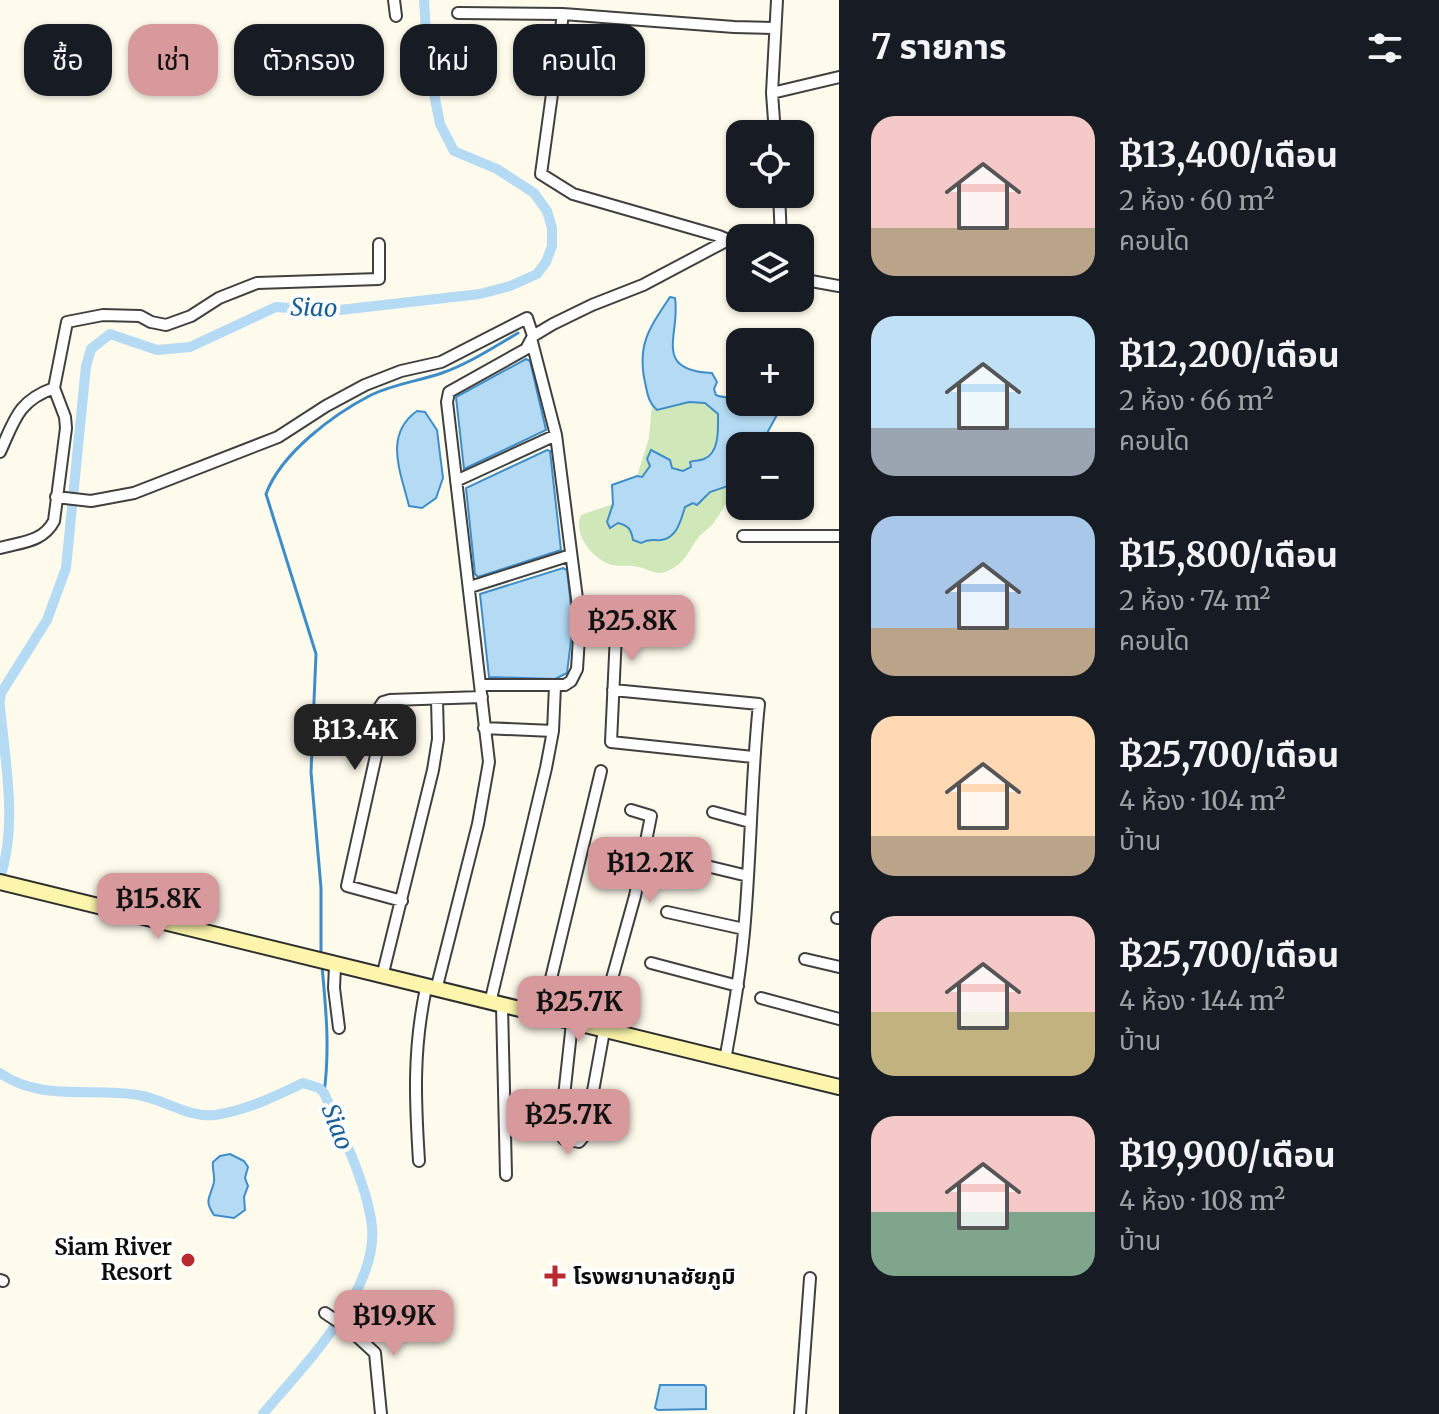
<!DOCTYPE html>
<html lang="th">
<head>
<meta charset="utf-8">
<style>
  :root { --surface:#171b24; --page:#20242c; --text:#f1f3f6; --muted:#9ea1a6; --accent:#d7999c }
  body { margin:0; font-family:Merriweather,"Noto Sans Thai",serif; background:var(--page); color:var(--text); height:100vh; display:flex; flex-direction:column; font-size:30px; white-space:nowrap }
  * { box-sizing:border-box; margin:0 }
  p { font-size:26px; color:var(--muted) }
  .icon { flex:none; width:44px; height:44px; fill:none; stroke:currentColor; stroke-width:2; stroke-linecap:round; stroke-linejoin:round }
  .map { position:relative; flex:1; overflow:hidden }
  .side { display:flex; flex-direction:column; background:var(--surface); width:600px }
  .side>* { flex:none }
  .banner { position:absolute; left:24px; top:24px; width:694px; height:72px; display:flex; gap:16px }
  .buttons { position:absolute; left:726px; top:120px; display:grid; gap:16px }
  .buttons a { display:grid; place-items:center; width:88px; height:88px; border-radius:16px; background:var(--surface); box-shadow:0 2px 6px #0004; font-size:40px }
  .price { position:absolute; translate:-50% -68px; padding:0 18px; border-radius:16px; background:var(--accent); color:#111; font-size:26px; line-height:52px; filter:drop-shadow(0 2px 4px #0008) }
  .price::after { content:''; position:absolute; left:50%; top:48px; width:24px; height:18px; margin-left:-12px; background:inherit; clip-path:polygon(0 0,100% 0,50% 100%) }
  .price.current { background:#222; color:#fff }
  ul { padding:0; list-style:none }
  li { display:flex; align-items:center; gap:24px; height:200px; padding:0 32px }
  li span { display:grid; place-items:center; flex:none; width:224px; height:160px; border-radius:24px; color:#555 }
  li>.icon { margin-inline-start:auto }
  span .icon { width:96px; height:96px; fill:#fffc; stroke-width:1 }
  li b { font-size:34px }
  h2 { display:flex; justify-content:space-between; align-items:center; height:96px; padding:0 32px; font-size:34px }
  .chip { padding:0 28px; border-radius:24px; background:var(--surface); box-shadow:0 2px 6px #0004; font-size:28px; line-height:72px }
  .chip.current { background:var(--accent); color:#111 }
  main { display:flex; flex:1; min-height:0 }
  .map>svg:first-child { display:block }
  .green { fill:#cfe7b9 }
  .water { fill:#b4daf4; stroke:#3e8dc8; stroke-width:2 }
  .lines { fill:none; stroke-linecap:round; stroke-linejoin:round }
  .stream { stroke:#3e8dc8; stroke-width:3 }
  .canal { stroke:#b4daf4; stroke-width:10 }
  .street-casing { stroke:#404040; stroke-width:14 }
  .secondary-casing { stroke:#2f2f2f; stroke-width:18 }
  .street { stroke:#fff; stroke-width:10 }
  .secondary { stroke:#fcf5ab; stroke-width:14 }
  .poi-dot { fill:#b72a2d; stroke:#fff; stroke-width:3 }
  .labels { text-anchor:middle; stroke-width:8; stroke-linejoin:round; paint-order:stroke }
  .poi-label { font-size:22px; font-weight:bold; fill:#0d0d0d; stroke:#fff; text-anchor:end }
  .water-label { font-size:24px; font-style:italic; fill:#1b5f9a; stroke:#fff }
</style>
</head>
<body>
<main>
<div class="map">
<svg width="839" height="1414" viewBox="0 0 839 1414">
  <rect width="100%" height="100%" fill="#fefbed"/>
  <path class="green" d="M 689,402 L 705,402 L 718,414 C 718,433 718,447 703,460 L 697,459 C 689,469 684,471 672,468 L 669,460 L 661,458 L 650,466 L 642,478 L 637,476 L 649,438 L 652,405 L 657,410 Z
    M 737,483 C 730,495 724,509 715,521 C 711,528 703,531 698,538 C 690,548 686,560 675,567 C 655,580 651,568 634,566 C 625,565 618,567 609,564 C 591,557 573,534 581,515 L 613,504 L 607,522 L 610,528 L 618,523 L 650,538 L 663,540 L 682,517 L 685,507 L 693,503 L 697,505 L 710,492 Z"/>
  <path class="water" d="M 670,297 L 675,298 C 681,334 651,370 712,373 L 717,382 L 714,389 L 716,395 C 725,399 731,396 740,399 L 740,402 L 784,402 L 760,446 L 740,446 L 740,476 L 737,483 L 710,492 L 697,505 L 693,503 L 685,507 C 681,520 677,538 661,540 C 653,541 650,538 641,543 L 633,540 C 631,529 629,526 618,523 L 610,528 L 607,522 L 613,504 L 612,485 L 637,476 L 642,477 L 650,466 L 647,459 L 651,450 L 670,460 L 672,468 L 683,471 L 691,467 L 690,462 C 695,460 699,461 704,459 C 720,453 718,427 718,414 L 705,403 L 689,402 L 657,410 C 650,404 648,397 646,387 C 636,346 648,330 670,297 Z
    M 526,359 L 530,361 L 546,430 L 464,469 L 456,397 Z
    M 417,411 L 425,412 L 437,430 L 443,478 L 436,498 L 422,508 L 409,506 C 401,473 383,435 417,411 Z
    M 547,450 L 550,451 L 561,550 L 478,577 L 475,574 L 466,488 Z
    M 563,568 L 567,570 L 573,624 L 567,673 L 555,679 L 489,677 L 480,594 Z
    M 230,1154 L 244,1161 L 248,1167 L 245,1178 L 248,1186 L 244,1197 L 245,1210 L 234,1218 L 214,1215 C 203,1199 211,1197 214,1182 C 215,1176 212,1169 213,1162 L 220,1156 Z
    M 660,1385 L 704,1385 L 706,1387 L 706,1409 L 658,1410 L 655,1408 Z"/>
  <g class="lines">
    <path class="stream" d="M 321,954 L 321,888 L 311,772 L 316,654 L 266,494 C 281,453 334,414 371,395 C 394,384 419,381 442,373 C 468,364 494,347 518,333
      M 322,966 C 326,1009 330,1050 324,1093"/>
    <path class="canal" d="M 0,701 L 1,693 L 47,620 L 66,568 L 86,366 L 91,349 L 110,334 L 157,350 L 190,347 L 276,307 L 331,311 L 480,294 L 510,286 L 537,274 L 546,262 L 552,246 L 552,228 L 547,211 L 534,193 L 497,169 L 454,151 L 440,124 L 428,64 L 424,0
      M 0,706 C 5,762 18,824 0,878
      M 0,1073 C 41,1102 91,1087 138,1095 C 164,1099 188,1118 215,1115 C 245,1111 276,1096 303,1083 L 319,1088 L 324,1093 C 341,1131 368,1187 372,1227 C 378,1292 302,1367 263,1414"/>
    <defs>
      <path id="street" d="M 394,0 L 396,16
        M 458,13 L 563,14 L 734,27 L 775,28
        M 563,14 L 541,174 L 573,194 L 719,236 L 740,245
        M 772,93 L 839,77
        M 775,134 L 772,93 L 777,0
        M 779,194 L 781,238
        M 800,279 L 839,286
        M 0,452 C 15,419 18,401 54,388
        M 456,481 L 556,435
        M 56,497 L 91,501 L 134,493 L 278,437 L 326,406 L 365,385 L 401,371 L 441,362 L 527,318 L 533,336
        M 743,536 L 839,536
        M 0,548 C 22,542 43,542 54,521 L 66,428 L 65,417 L 54,388 L 67,322 L 103,315 L 140,316 L 151,322 L 166,325 L 191,316 L 219,298 L 257,283 L 379,279 L 379,244
        M 470,587 L 571,555
        M 616,634 L 611,742 L 753,757
        M 481,685 L 565,685 L 571,681 L 577,669 L 580,622 L 556,435 L 532,342
        M 613,690 L 759,704 C 751,780 751,856 744,932 C 740,975 733,1017 725,1060
        M 484,728 L 553,731
        M 713,812 L 750,822
        M 690,862 L 748,876
        M 402,901 L 347,886 L 377,751 L 379,708 L 383,702 L 390,700 L 482,697
        M 667,912 L 744,929
        M 837,918 L 839,918
        M 805,959 L 839,967
        M 651,963 L 738,986
        M 335,966 L 334,988 L 339,1028
        M 382,977 L 433,770 L 438,739 L 437,700
        M 436,990 L 478,824 L 489,762 L 447,402 L 449,392 L 526,349 L 533,336 L 553,324 L 592,305 L 643,285 L 728,240
        M 761,998 L 839,1019
        M 490,1003 L 546,768 L 553,731 L 555,686
        M 502,1006 L 506,1175
        M 542,1016 L 601,771
        M 572,1023 L 560,1133 L 564,1139 L 579,1142 L 585,1135 L 604,1031
        M 598,1029 L 635,896 L 651,816 L 631,810
        M 419,1161 C 415,1099 413,1049 426,988
        M 0,1280 L 3,1281
        M 325,1313 L 349,1329 L 375,1353 L 381,1414
        M 800,1414 L 810,1278"/>
      <path id="secondary" d="M 0,882 L 839,1087"/>
    </defs>
    <use href="#street" class="street-casing"/>
    <use href="#secondary" class="secondary-casing"/>
    <use href="#street" class="street"/>
    <use href="#secondary" class="secondary"/>
  </g>
  <g class="poi-dot">
    <circle cx="188" cy="1260" r="8"/>
    <path d="M551 1264h8v8h8v8h-8v8h-8v-8h-8v-8h8z"/>
  </g>
  <g class="labels">
    <g class="poi-label">
      <text x="172" y="1255">Siam River<tspan x="172" dy="25">Resort</tspan></text>
      <text x="573" y="1284" text-anchor="start">โรงพยาบาลชัยภูมิ</text>
    </g>
    <g class="water-label">
      <text transform="translate(314 308) rotate(2)" y="8">Siao</text>
      <text transform="translate(337 1127) rotate(69)" y="8">Siao</text>
    </g>
  </g>
</svg>
<div class="buttons">
<a><svg class="icon" aria-label="locate" viewBox="0 0 24 24"><circle cx="12" cy="12" r="6"/><path d="M12 2v4M12 18v4M2 12h4M18 12h4"/></svg></a>
<a><svg class="icon" aria-label="layers" viewBox="0 0 24 24"><path d="M12 4l9 5-9 5-9-5zM3 14l9 5 9-5"/></svg></a>
<a>+</a>
<a>−</a>
</div>
<b class="price" style="left:632px;top:663px">฿25.8K</b>
<b class="price current" style="left:355px;top:772px">฿13.4K</b>
<b class="price" style="left:650px;top:905px">฿12.2K</b>
<b class="price" style="left:158px;top:941px">฿15.8K</b>
<b class="price" style="left:579px;top:1044px">฿25.7K</b>
<b class="price" style="left:568px;top:1157px">฿25.7K</b>
<b class="price" style="left:394px;top:1358px">฿19.9K</b>
<div class="banner">
<a class="chip">ซื้อ</a>
<a class="chip current">เช่า</a>
<a class="chip">ตัวกรอง</a>
<a class="chip">ใหม่</a>
<a class="chip">คอนโด</a>
</div>
</div>
<section class="side">
<h2>7 รายการ<svg class="icon" aria-label="filters" viewBox="0 0 24 24"><path d="M4 7h16M4 17h16"/><circle cx="9" cy="7" r="2"/><circle cx="15" cy="17" r="2"/></svg></h2>
<ul>
<li><span style="background:linear-gradient(#f6c9c9 70%,#b9a48a 0)"><svg class="icon" aria-label="home" viewBox="0 0 24 24"><path d="M3 11l9-7 9 7M6 9v11h12V9"/></svg></span><div><b>฿13,400/เดือน</b><p>2 ห้อง · 60 m²</p><p>คอนโด</p></div></li>
<li><span style="background:linear-gradient(#bfe0f5 70%,#9aa5b1 0)"><svg class="icon" aria-label="home" viewBox="0 0 24 24"><path d="M3 11l9-7 9 7M6 9v11h12V9"/></svg></span><div><b>฿12,200/เดือน</b><p>2 ห้อง · 66 m²</p><p>คอนโด</p></div></li>
<li><span style="background:linear-gradient(#a9c7e8 70%,#b9a48a 0)"><svg class="icon" aria-label="home" viewBox="0 0 24 24"><path d="M3 11l9-7 9 7M6 9v11h12V9"/></svg></span><div><b>฿15,800/เดือน</b><p>2 ห้อง · 74 m²</p><p>คอนโด</p></div></li>
<li><span style="background:linear-gradient(#ffd9b3 75%,#b9a48a 0)"><svg class="icon" aria-label="home" viewBox="0 0 24 24"><path d="M3 11l9-7 9 7M6 9v11h12V9"/></svg></span><div><b>฿25,700/เดือน</b><p>4 ห้อง · 104 m²</p><p>บ้าน</p></div></li>
<li><span style="background:linear-gradient(#f6c9c9 60%,#c2b280 0)"><svg class="icon" aria-label="home" viewBox="0 0 24 24"><path d="M3 11l9-7 9 7M6 9v11h12V9"/></svg></span><div><b>฿25,700/เดือน</b><p>4 ห้อง · 144 m²</p><p>บ้าน</p></div></li>
<li><span style="background:linear-gradient(#f6c9c9 60%,#7fa58c 0)"><svg class="icon" aria-label="home" viewBox="0 0 24 24"><path d="M3 11l9-7 9 7M6 9v11h12V9"/></svg></span><div><b>฿19,900/เดือน</b><p>4 ห้อง · 108 m²</p><p>บ้าน</p></div></li>
</ul>
</section>
</main>
</body>
</html>
